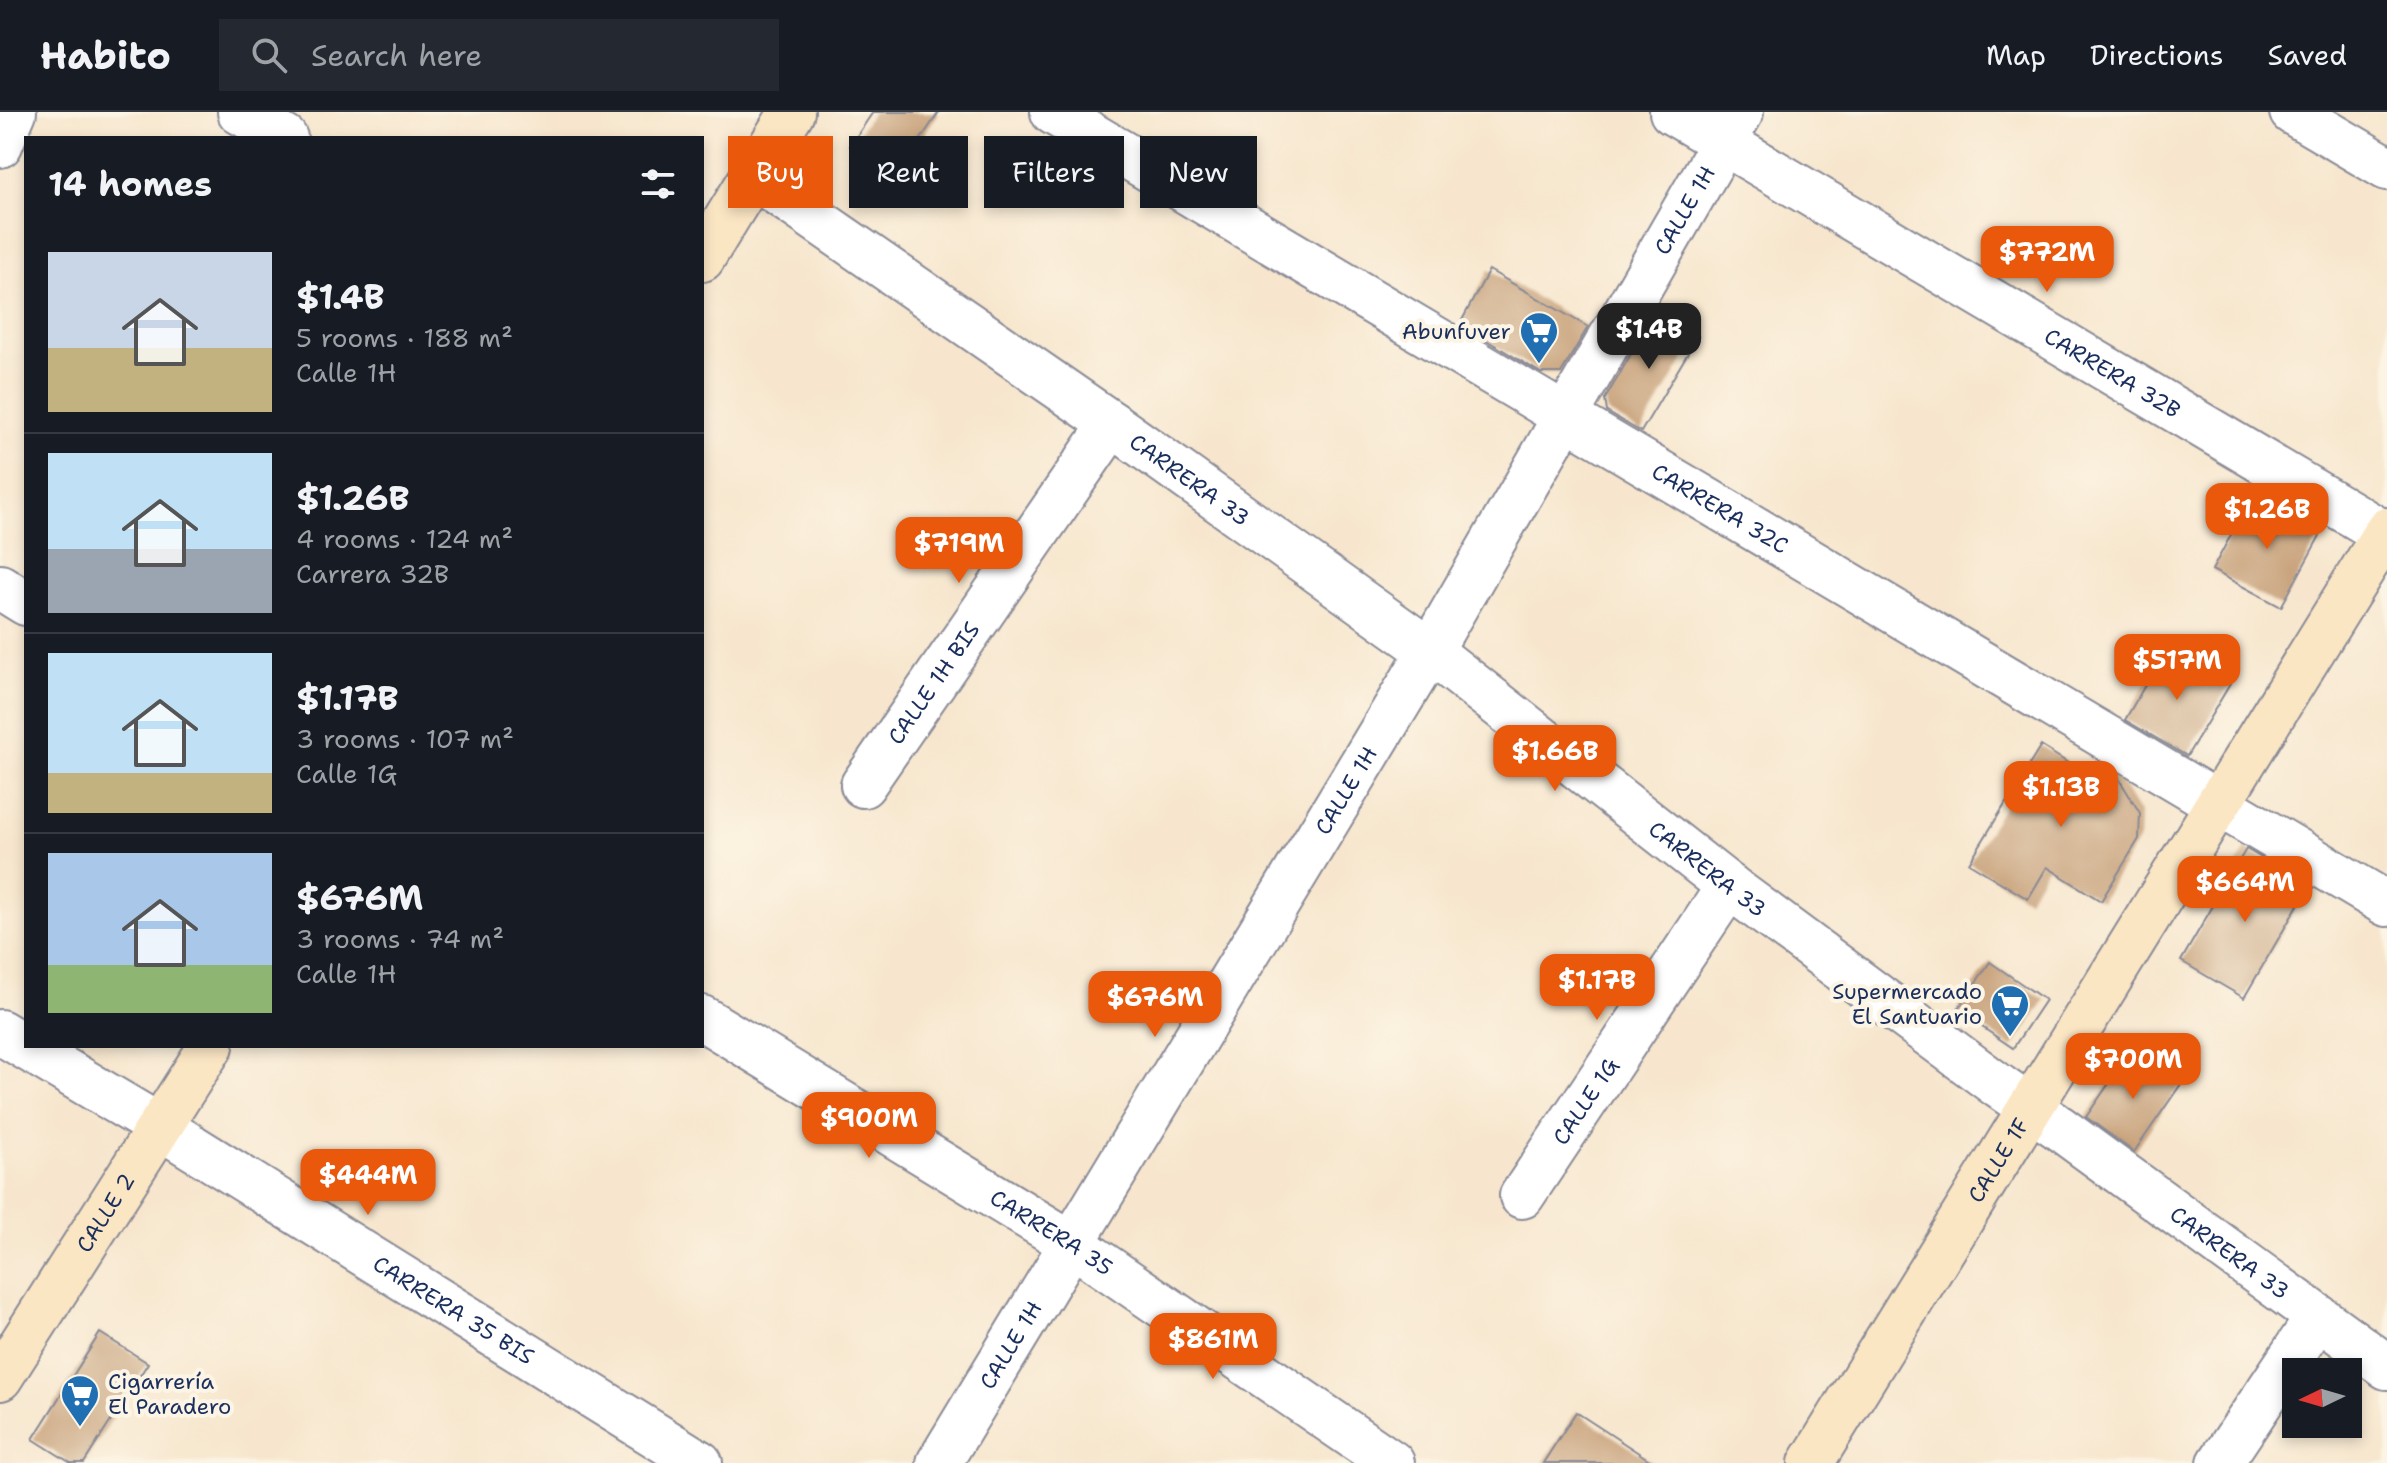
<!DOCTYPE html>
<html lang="en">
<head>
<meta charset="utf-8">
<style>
  :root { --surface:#171b24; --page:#242831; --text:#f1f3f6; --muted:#9ea1a6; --line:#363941; --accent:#ea580c }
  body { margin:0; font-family:"Shantell Sans",sans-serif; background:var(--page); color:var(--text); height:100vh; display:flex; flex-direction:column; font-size:30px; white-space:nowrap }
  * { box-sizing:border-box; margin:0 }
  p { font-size:26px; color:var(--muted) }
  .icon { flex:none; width:44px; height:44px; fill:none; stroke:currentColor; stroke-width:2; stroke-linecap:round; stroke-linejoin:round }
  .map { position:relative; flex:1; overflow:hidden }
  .details { position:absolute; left:24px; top:24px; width:680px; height:912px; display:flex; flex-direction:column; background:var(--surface); border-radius:0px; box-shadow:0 4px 12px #0003 }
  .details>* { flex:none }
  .banner { position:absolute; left:728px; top:24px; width:760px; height:72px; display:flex; gap:16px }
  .needle { width:52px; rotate:265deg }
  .controls { position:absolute; left:2282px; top:1246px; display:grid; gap:16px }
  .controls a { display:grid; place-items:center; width:80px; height:80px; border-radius:0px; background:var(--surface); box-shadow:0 4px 12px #0003; font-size:40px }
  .price { position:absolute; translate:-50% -68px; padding:0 18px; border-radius:16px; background:var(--accent); color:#fff; font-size:26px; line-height:52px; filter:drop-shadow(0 2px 4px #0008) }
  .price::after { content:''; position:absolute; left:50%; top:48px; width:24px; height:18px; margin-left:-12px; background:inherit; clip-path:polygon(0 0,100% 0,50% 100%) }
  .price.active { background:#222; color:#fff }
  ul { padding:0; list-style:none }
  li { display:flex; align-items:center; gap:24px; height:200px; padding:0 24px }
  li+li { border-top:2px solid var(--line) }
  li span { display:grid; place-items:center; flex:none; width:224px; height:160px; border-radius:0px; color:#555 }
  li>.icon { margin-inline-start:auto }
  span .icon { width:96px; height:96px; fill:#fffc; stroke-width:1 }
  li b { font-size:34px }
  h2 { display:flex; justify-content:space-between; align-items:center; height:96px; padding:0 24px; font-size:34px }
  .tag { padding:0 28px; border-radius:0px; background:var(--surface); box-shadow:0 4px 12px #0003; font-size:28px; line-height:72px }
  .tag.active { background:var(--accent); color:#fff }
  header { display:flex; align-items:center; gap:48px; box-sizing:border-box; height:112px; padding:0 40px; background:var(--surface); border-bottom:2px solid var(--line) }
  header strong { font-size:38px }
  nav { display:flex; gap:44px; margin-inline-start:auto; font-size:28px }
  .search { width:560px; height:72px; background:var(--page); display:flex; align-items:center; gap:20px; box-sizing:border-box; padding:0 28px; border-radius:0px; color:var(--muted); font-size:30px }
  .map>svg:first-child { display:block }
  .building { fill:#c8a27c }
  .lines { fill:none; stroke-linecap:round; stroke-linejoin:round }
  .street-casing { stroke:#898a96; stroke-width:48 }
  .secondary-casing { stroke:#898a96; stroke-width:48 }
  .street { stroke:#fff; stroke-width:44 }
  .secondary { stroke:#fbe6c4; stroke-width:44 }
  .labels { text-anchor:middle; stroke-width:8; stroke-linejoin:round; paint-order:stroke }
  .street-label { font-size:22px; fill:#1b2f5e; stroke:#fcf5e5 }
  .poi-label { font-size:22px; fill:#1b2f5e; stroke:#fcf5e5; text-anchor:end }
</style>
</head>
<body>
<header>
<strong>Habito</strong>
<div class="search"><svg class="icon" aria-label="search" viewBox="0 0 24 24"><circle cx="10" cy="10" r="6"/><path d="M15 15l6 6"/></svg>Search here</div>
<nav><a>Map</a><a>Directions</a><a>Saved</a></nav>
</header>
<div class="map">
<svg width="2387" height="1351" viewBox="0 0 2387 1351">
  <rect width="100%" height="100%" fill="#fcf5e5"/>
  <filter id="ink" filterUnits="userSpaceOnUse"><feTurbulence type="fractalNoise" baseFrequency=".0125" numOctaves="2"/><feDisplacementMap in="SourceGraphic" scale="16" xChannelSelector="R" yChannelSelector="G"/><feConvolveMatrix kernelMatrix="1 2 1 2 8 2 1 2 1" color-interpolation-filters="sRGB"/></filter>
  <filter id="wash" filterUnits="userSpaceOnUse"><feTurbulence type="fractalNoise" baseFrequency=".006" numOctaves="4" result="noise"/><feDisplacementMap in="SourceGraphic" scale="32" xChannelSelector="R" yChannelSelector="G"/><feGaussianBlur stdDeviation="1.8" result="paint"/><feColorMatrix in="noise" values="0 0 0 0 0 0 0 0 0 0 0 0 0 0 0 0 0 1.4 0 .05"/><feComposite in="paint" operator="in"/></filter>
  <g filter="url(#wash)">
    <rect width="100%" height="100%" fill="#f7e6cd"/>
    <g id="blocks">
      <path class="building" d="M 873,0 L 939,0 L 895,65 L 850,34 Z
        M 1489,158 L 1588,215 L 1561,261 L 1541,261 L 1460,212 Z
        M 1656,199 L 1698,224 L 1641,320 L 1607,300 L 1605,287 Z
        M 2253,382 L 2322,420 L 2281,495 L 2212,458 Z
        M 2167,535 L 2230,572 L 2187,644 L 2125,608 Z
        M 2041,634 L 2092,666 L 2101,651 L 2114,659 L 2140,701 L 2139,727 L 2101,789 L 2047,755 L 2028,787 L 1969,751 Z
        M 2246,737 L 2309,774 L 2244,886 L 2181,849 Z
        M 1990,850 L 2045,888 L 2013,936 L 1957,898 Z
        M 2132,938 L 2181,972 L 2134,1040 L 2086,1005 Z
        M 100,1221 L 148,1251 L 84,1351 L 71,1351 L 33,1327 Z
        M 1576,1300 L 1654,1351 L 1543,1351 Z"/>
    </g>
  </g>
  <g filter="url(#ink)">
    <use href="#blocks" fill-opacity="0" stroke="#898a96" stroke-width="2"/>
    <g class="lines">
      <defs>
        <g id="street">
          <path d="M 240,0 L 285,26"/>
          <path id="s1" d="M 1053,0 L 2387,792"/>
          <path id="s2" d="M 1672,0 L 2387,423"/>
          <path d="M 2292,0 L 2387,56"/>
          <path d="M 0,33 L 14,0"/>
          <path id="s3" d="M 753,64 L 1112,312 L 1430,539 L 1729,774 L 2000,975 L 2058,1015 L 2387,1255"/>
          <path d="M 0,475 L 26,491"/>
          <path id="s4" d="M 863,673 L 1112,312"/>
          <path id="s5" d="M 702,906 L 1071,1131 L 1392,1351"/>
          <path id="s6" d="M 0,920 L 160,1015 L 700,1351"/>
          <path id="s7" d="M 1522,1084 L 1729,774"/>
          <path id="s8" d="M 939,1351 L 1430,539 L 1741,0"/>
          <path d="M 2220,1351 L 2318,1205"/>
        </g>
        <g id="secondary">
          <path d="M 702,147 L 792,0"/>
          <path id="s9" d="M 0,1266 L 211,934"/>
          <path id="s10" d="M 1811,1351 L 2387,418"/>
        </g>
      </defs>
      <use href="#street" class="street-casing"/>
      <use href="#secondary" class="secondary-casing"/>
      <use href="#street" class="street"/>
      <use href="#secondary" class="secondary"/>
    </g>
  </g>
  <defs>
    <symbol id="supermarket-pin" viewBox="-11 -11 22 30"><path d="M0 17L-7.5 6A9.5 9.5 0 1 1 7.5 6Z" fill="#1f6fb2" stroke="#fcf5e5"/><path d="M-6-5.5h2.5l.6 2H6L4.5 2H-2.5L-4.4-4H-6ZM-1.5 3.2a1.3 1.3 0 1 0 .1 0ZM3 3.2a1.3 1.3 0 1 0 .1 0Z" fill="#fff"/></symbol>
  </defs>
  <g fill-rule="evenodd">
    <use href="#supermarket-pin" x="1517" y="197" width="44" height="60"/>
    <use href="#supermarket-pin" x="1988" y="870" width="44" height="60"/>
    <use href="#supermarket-pin" x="58" y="1260" width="44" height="60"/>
  </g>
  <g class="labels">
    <g class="street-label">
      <text dy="8" stroke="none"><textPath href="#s8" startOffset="1458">CALLE 1H</textPath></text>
      <text dy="8" stroke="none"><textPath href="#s2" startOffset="512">CARRERA 32B</textPath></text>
      <text dy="8" stroke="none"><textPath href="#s3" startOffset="532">CARRERA 33</textPath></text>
      <text dy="8" stroke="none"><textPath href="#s1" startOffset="776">CARRERA 32C</textPath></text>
      <text dy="8" stroke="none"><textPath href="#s4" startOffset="124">CALLE 1H BIS</textPath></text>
      <text dy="8" stroke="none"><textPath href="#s8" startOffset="786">CALLE 1H</textPath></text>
      <text dy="8" stroke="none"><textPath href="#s3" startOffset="1180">CARRERA 33</textPath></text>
      <text dy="8" stroke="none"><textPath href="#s7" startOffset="114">CALLE 1G</textPath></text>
      <text dy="8" stroke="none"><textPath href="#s10" startOffset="356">CALLE 1F</textPath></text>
      <text dy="8" stroke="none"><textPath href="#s9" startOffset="196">CALLE 2</textPath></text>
      <text dy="8" stroke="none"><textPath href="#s5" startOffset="410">CARRERA 35</textPath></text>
      <text dy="8" stroke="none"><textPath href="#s3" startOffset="1828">CARRERA 33</textPath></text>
      <text dy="8" stroke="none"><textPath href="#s6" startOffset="532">CARRERA 35 BIS</textPath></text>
      <text dy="8" stroke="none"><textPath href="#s8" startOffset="138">CALLE 1H</textPath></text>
    </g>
    <g class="poi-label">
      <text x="1511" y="227">Abunfuver</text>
      <text x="1982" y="887">Supermercado<tspan x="1982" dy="25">El Santuario</tspan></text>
      <text x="108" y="1277" text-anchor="start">Cigarrería<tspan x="108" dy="25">El Paradero</tspan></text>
    </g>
  </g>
</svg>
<div class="controls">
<a><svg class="needle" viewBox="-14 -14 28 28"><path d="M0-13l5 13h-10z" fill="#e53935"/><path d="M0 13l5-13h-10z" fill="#9ea1a6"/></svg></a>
</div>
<b class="price" style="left:2047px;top:182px">$772M</b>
<b class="price active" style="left:1649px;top:259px">$1.4B</b>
<b class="price" style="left:2267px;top:439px">$1.26B</b>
<b class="price" style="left:959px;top:473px">$719M</b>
<b class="price" style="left:2177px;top:590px">$517M</b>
<b class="price" style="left:1555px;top:681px">$1.66B</b>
<b class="price" style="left:2061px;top:717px">$1.13B</b>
<b class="price" style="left:2245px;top:812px">$664M</b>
<b class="price" style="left:1597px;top:910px">$1.17B</b>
<b class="price" style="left:1155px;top:927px">$676M</b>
<b class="price" style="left:2133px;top:989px">$700M</b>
<b class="price" style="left:869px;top:1048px">$900M</b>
<b class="price" style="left:368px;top:1105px">$444M</b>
<b class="price" style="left:1213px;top:1269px">$861M</b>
<div class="banner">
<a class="tag active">Buy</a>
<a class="tag">Rent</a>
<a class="tag">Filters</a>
<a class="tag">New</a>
</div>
<section class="details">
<h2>14 homes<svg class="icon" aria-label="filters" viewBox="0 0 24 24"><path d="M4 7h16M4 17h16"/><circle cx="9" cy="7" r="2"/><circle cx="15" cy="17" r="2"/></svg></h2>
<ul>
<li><span style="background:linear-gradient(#c9d6e8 60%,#c2b280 0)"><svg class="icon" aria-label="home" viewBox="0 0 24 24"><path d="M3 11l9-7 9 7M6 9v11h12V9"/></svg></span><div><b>$1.4B</b><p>5 rooms · 188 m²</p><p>Calle 1H</p></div></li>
<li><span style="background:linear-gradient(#bfe0f5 60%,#9aa5b1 0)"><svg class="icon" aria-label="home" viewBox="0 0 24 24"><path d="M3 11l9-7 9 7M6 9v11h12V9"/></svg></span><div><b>$1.26B</b><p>4 rooms · 124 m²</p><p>Carrera 32B</p></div></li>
<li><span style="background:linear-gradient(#bfe0f5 75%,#c2b280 0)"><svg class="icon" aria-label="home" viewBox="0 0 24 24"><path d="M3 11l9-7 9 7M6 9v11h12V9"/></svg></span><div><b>$1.17B</b><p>3 rooms · 107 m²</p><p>Calle 1G</p></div></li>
<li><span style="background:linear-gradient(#a9c7e8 70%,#8fb573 0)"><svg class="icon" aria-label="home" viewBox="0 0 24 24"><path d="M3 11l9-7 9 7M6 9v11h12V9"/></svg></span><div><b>$676M</b><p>3 rooms · 74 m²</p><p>Calle 1H</p></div></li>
</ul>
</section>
</div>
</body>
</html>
